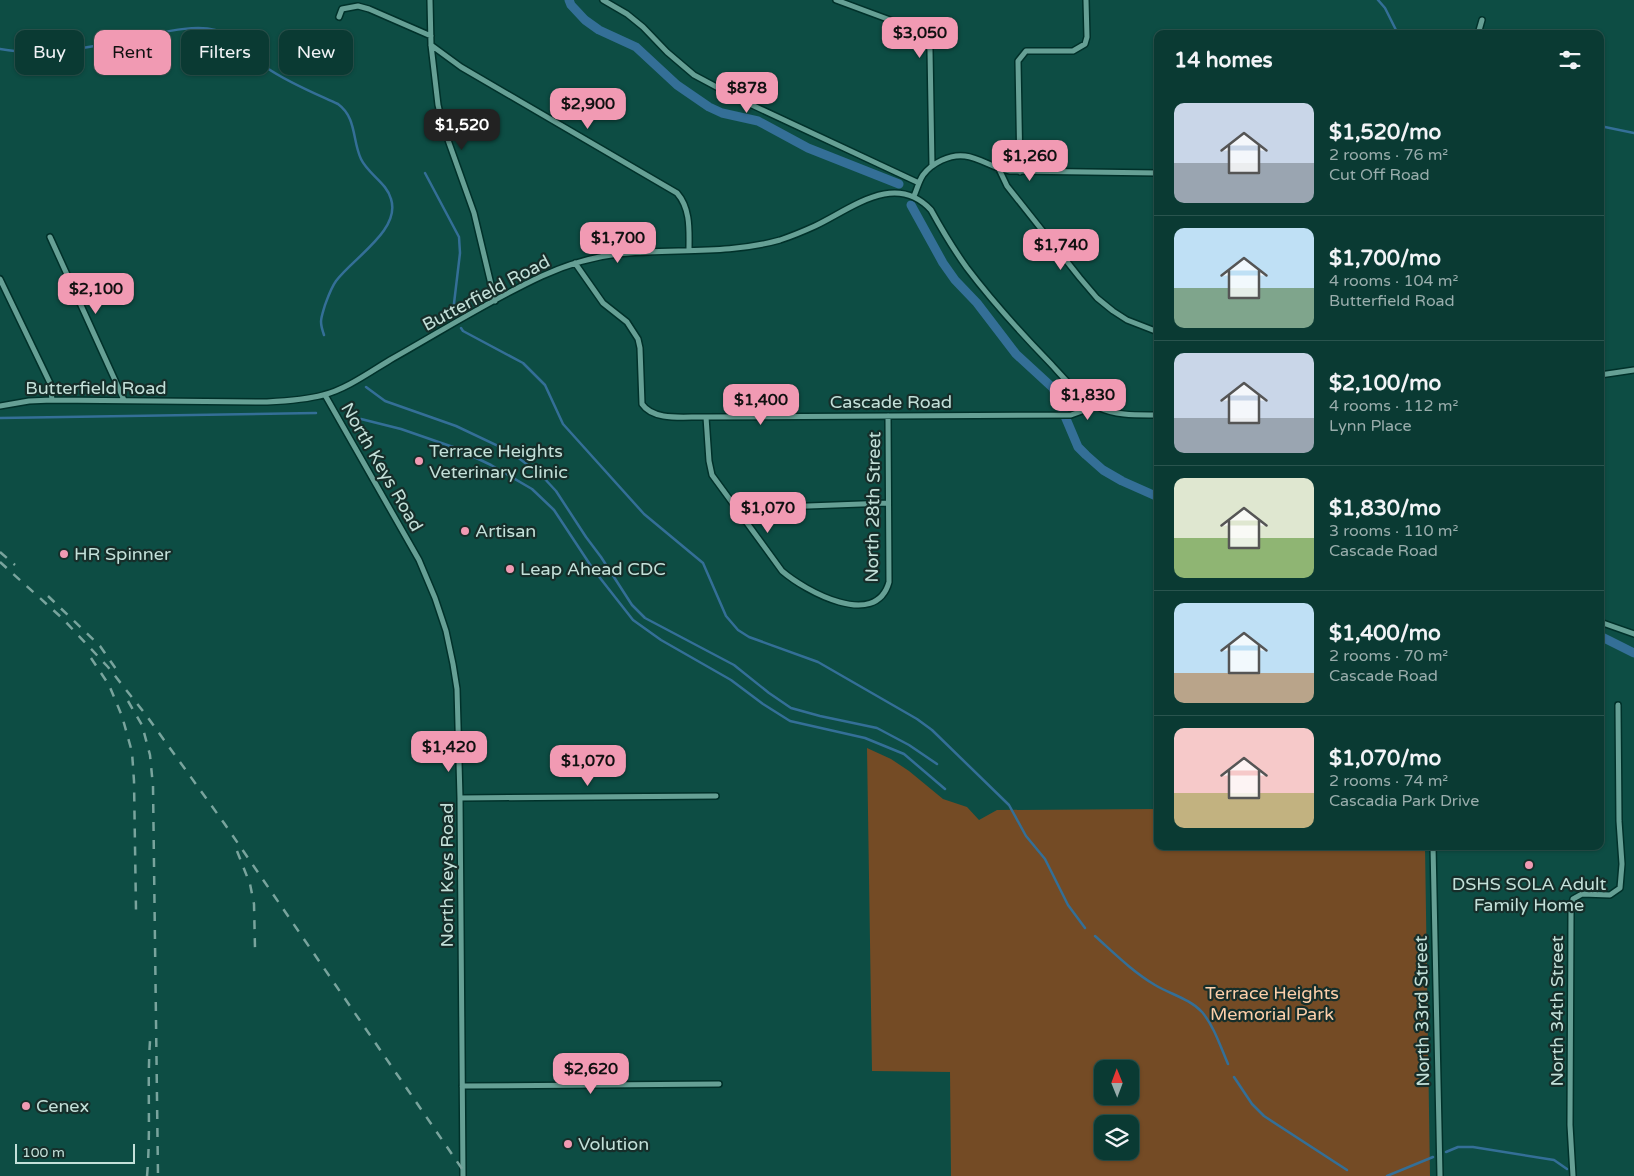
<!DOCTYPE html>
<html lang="en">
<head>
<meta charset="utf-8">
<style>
  :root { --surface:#0a3a33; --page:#13413b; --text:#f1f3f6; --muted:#99adac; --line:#2a544e; --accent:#f19ab3 }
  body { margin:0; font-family:"Varela Round",sans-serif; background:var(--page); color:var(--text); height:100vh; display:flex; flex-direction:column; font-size:19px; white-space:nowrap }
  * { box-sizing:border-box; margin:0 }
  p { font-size:16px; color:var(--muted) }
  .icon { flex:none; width:28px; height:28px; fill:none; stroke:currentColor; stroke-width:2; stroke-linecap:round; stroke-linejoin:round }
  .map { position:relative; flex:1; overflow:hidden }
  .drawer { position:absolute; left:1154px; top:30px; width:450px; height:820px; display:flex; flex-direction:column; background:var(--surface); border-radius:10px; box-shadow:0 1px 4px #0004,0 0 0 1px var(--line) }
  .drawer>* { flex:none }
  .guide { position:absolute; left:15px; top:30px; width:475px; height:45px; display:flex; gap:10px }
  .needle { width:32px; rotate:359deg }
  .fabs { position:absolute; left:1094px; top:1060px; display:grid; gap:10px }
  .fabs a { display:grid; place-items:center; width:45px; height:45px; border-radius:10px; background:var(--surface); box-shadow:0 1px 4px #0004,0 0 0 1px var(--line); font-size:25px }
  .scale { position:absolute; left:15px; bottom:12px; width:120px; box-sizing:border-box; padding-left:5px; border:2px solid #c3e0d9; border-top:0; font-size:14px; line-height:18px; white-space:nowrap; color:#c3e0d9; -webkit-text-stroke:4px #162e2a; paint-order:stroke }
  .price { position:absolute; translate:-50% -42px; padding:0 11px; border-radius:10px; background:var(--accent); color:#111; font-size:16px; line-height:32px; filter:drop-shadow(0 1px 2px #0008) }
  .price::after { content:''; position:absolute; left:50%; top:30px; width:15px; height:11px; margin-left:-8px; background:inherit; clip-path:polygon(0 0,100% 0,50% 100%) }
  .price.on { background:#222; color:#fff }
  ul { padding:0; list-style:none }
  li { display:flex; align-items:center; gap:15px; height:125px; padding:0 20px }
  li+li { border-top:1px solid var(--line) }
  li span { display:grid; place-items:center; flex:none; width:140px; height:100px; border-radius:10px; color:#555 }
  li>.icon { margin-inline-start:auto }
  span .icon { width:60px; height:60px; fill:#fffc; stroke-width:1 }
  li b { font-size:21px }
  h2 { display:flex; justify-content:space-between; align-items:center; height:60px; padding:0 20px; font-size:21px }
  .chip { padding:0 18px; border-radius:10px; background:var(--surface); box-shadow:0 1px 4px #0004,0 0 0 1px var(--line); font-size:18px; line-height:45px }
  .chip.on { background:var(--accent); color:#111 }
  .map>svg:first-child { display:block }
  .green { fill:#744b25; fill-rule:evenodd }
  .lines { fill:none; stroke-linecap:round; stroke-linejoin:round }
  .stream { stroke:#346f97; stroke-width:2.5 }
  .canal { stroke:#346f97; stroke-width:9 }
  .minor-casing { stroke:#00312a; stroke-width:8 }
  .minor { stroke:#66a095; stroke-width:5 }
  .rail { stroke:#79a49d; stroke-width:2.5; stroke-dasharray:9 9; stroke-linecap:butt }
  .poi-dot { fill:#f19ab3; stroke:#162e2a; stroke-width:2 }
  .labels { text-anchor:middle; stroke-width:4.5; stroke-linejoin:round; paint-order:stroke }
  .street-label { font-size:18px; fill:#c3e0d9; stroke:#162e2a }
  .poi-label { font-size:18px; fill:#c3e0d9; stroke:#162e2a; text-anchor:start }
  .park-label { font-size:18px; fill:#fccfaa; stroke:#162e2a }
</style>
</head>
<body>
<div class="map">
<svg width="1634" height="1176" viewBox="0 0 1634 1176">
  <rect width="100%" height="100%" fill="#0d4d44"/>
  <path class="green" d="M 867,748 L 891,759 L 909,771 L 943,799 L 967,807 L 979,820 L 997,810 L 1157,809 L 1158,846 L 1425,846 L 1430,1176 L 951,1176 L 950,1072 L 872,1071 ZM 1102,1069 L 1130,1069 L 1130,1096 L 1102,1096 ZM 1102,1124 L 1130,1124 L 1130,1151 L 1102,1151 Z"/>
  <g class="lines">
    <path class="stream" d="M 1378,0 L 1385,8 L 1398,34
      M 0,49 C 46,58 95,46 140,37 C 161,33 194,24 215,30 C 233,36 251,57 267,68 C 289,83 314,93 338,104 C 357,118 352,140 361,159 C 368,174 387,183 391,199 C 401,230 353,258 336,281 C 331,288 328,297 325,305 C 321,319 319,321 324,335
      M 1600,126 L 1634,133
      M 425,173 L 459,237 L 460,253 L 453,312 L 454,317
      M 461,328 L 463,331 L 523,363 L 545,385 L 563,424 L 644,514 L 703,563 L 726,616 L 738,630 L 749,637 L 818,662 L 917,719 L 932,730 L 1009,805 L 1026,836 L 1045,859 L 1068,905 L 1085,928
      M 366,387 L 385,401 L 456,426 L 511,452 L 543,477 L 556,491 L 586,537 L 601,557 L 632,605 L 645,618 L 734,665 L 769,693 L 791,708 L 820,716 L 877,728 L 909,745 L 937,764
      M 0,418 L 316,413
      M 361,419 L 401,429 L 453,447 L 491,465 L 532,489 L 554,510 L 593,569 L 633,620 L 661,640 L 731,680 L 763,704 L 790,721 L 865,738 L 904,754 L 945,789
      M 1095,936 C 1114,953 1133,972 1155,985 C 1170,994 1190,999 1202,1012 C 1214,1026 1221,1048 1228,1064
      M 1234,1077 L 1252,1104 L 1264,1116 L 1347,1170
      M 1446,1152 L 1458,1147 L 1473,1147 L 1554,1160 L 1567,1169
      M 1387,1176 L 1433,1157"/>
    <path class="canal" d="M 569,0 L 571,5 L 585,20 L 599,30 L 636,47 L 677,85 L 709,107 L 722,113 L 758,121 L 808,148 L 899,184
      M 911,205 L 943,263 L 955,280 L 977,303 L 1016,354 L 1053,388 L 1078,447 L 1086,455 L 1103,470 L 1122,481 L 1158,497
      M 1600,636 L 1634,653"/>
    <defs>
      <path id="minor" d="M 430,0 L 431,45 L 438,105 L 443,126 L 474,213 L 495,301
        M 603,0 L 627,14 L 643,27 L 667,52 L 694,75 L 739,99 L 919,183
        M 836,0 L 909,27 C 919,33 928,38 930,50 L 932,166
        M 339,17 L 342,9 L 358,6 L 369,9 L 431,36
        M 1478,34 L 1482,20
        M 431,45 L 461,67 L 677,193 C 691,209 689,231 689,250
        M 999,169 L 1007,186 L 1080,278 L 1097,298 L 1113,311 L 1127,320 L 1158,332
        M 1020,172 L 1018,61 L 1026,51 L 1073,51 L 1085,44 L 1087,37 L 1086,0
        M 914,196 C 917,189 919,181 923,175 C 932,163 950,154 965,156 C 981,158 994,169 1010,171 L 1158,173
        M 50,237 L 124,400
        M 575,263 L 603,303 L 627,322 L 638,339 L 640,348 L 642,404 C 654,422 687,416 706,417 L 1071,415 L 1096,406
        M 0,279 L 50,383 L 52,400
        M 1600,375 L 1634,370
        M 325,395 L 419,560 L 435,598 L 446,631 L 453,664 L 457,689 L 460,798 L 463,1176
        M 0,406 L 29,401 L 52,400 L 267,402 C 286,401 305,400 323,395 C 345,390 370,372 390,360 C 440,332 490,300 542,276 C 566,265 592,257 618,254 C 672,248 727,255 780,240 C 792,236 804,231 815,226 C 851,209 895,171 931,210 C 942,230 954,250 967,268 C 992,301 1021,333 1050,363 C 1064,378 1079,397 1098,407 C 1116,416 1137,415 1158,415
        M 706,417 L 709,461 L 712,475 L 782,571 C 805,591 876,630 889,582 L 888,416
        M 745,521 L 759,512 L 781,507 L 888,503
        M 1600,622 L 1634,634
        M 460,798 L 716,796
        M 1433,846 L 1440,1176
        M 462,1086 L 719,1084
        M 1573,1176 L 1570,1125 L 1571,912 L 1573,899 L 1582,894 L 1610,895 L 1620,888 L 1622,864 L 1619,821 L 1618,705"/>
    </defs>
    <use href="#minor" class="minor-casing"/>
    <use href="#minor" class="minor"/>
    <path class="rail" d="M 0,552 L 15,565
      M 0,562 L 62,618 L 108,667 L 146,715 L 224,823 L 467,1176
      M 48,596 L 100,646 L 116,669
      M 91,658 L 109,685 L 122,716 L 132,752 L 134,781 L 136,910
      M 128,701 L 142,725 L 150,755 L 153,786 L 158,1176
      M 237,851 L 250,884 L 254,904 L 255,948
      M 147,1176 C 151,1131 147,1086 150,1041"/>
  </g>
  <g class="poi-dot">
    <circle cx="419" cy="461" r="5"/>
    <circle cx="465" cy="531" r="5"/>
    <circle cx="64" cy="554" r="5"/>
    <circle cx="510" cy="569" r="5"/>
    <circle cx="1529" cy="865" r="5"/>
    <circle cx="26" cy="1106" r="5"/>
    <circle cx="568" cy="1144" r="5"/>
  </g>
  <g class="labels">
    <g class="street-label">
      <text transform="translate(486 293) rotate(-28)" y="6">Butterfield Road</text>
      <text x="96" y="394">Butterfield Road</text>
      <text x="891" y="408">Cascade Road</text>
      <text transform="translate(382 467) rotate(60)" y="6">North Keys Road</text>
      <text transform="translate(873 507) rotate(-89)" y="6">North 28th Street</text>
      <text transform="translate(447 875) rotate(-90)" y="6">North Keys Road</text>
      <text transform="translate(1422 1011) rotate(-91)" y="6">North 33rd Street</text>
      <text transform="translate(1557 1011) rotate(-90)" y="6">North 34th Street</text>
    </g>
    <g class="poi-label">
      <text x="429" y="457">Terrace Heights<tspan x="429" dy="21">Veterinary Clinic</tspan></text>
      <text x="475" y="537">Artisan</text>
      <text x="74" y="560">HR Spinner</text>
      <text x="520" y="575">Leap Ahead CDC</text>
      <text x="1529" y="890" text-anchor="middle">DSHS SOLA Adult<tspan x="1529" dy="21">Family Home</tspan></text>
      <text x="36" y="1112">Cenex</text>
      <text x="578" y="1150">Volution</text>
    </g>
    <g class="park-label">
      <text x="1272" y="999">Terrace Heights<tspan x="1272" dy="21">Memorial Park</tspan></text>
    </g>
  </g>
</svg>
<div class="fabs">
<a><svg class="needle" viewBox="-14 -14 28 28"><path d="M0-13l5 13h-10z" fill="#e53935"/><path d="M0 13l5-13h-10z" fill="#99adac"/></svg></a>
<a><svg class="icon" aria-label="layers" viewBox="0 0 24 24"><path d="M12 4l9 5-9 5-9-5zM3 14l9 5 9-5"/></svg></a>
</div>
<div class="scale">100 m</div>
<b class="price" style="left:920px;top:59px">$3,050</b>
<b class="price" style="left:747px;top:114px">$878</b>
<b class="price" style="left:588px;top:130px">$2,900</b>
<b class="price on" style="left:462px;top:151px">$1,520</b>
<b class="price" style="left:1030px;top:182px">$1,260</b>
<b class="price" style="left:618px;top:264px">$1,700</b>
<b class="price" style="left:1061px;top:271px">$1,740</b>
<b class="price" style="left:96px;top:315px">$2,100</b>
<b class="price" style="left:1088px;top:421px">$1,830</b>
<b class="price" style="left:761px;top:426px">$1,400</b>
<b class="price" style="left:768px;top:534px">$1,070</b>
<b class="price" style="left:449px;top:773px">$1,420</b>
<b class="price" style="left:588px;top:787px">$1,070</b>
<b class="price" style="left:591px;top:1095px">$2,620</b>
<div class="guide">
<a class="chip">Buy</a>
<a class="chip on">Rent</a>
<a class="chip">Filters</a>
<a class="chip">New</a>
</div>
<section class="drawer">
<h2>14 homes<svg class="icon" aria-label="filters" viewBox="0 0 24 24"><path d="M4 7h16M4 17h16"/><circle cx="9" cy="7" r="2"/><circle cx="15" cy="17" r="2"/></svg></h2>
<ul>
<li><span style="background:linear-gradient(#c9d6e8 60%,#9aa5b1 0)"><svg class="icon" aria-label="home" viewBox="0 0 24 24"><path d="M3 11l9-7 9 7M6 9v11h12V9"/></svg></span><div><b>$1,520/mo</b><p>2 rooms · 76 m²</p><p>Cut Off Road</p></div></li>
<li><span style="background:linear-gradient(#bfe0f5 60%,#7fa58c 0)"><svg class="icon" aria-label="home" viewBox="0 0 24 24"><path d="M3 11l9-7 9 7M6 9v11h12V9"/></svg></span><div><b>$1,700/mo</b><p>4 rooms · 104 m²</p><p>Butterfield Road</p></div></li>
<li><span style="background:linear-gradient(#c9d6e8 65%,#9aa5b1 0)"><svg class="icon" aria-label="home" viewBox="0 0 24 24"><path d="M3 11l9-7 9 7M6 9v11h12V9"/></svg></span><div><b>$2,100/mo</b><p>4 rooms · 112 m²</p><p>Lynn Place</p></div></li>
<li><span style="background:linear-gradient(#dfe7d0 60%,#8fb573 0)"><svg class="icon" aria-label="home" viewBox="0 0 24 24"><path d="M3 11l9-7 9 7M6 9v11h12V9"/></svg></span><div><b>$1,830/mo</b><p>3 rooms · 110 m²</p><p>Cascade Road</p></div></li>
<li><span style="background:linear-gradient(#bfe0f5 70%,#b9a48a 0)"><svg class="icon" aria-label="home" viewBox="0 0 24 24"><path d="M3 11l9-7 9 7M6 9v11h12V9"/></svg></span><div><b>$1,400/mo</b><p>2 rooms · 70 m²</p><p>Cascade Road</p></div></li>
<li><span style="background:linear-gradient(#f6c9c9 65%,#c2b280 0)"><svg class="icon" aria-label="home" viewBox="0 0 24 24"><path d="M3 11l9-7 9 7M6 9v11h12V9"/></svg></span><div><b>$1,070/mo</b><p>2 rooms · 74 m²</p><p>Cascadia Park Drive</p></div></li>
</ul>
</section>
</div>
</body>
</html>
